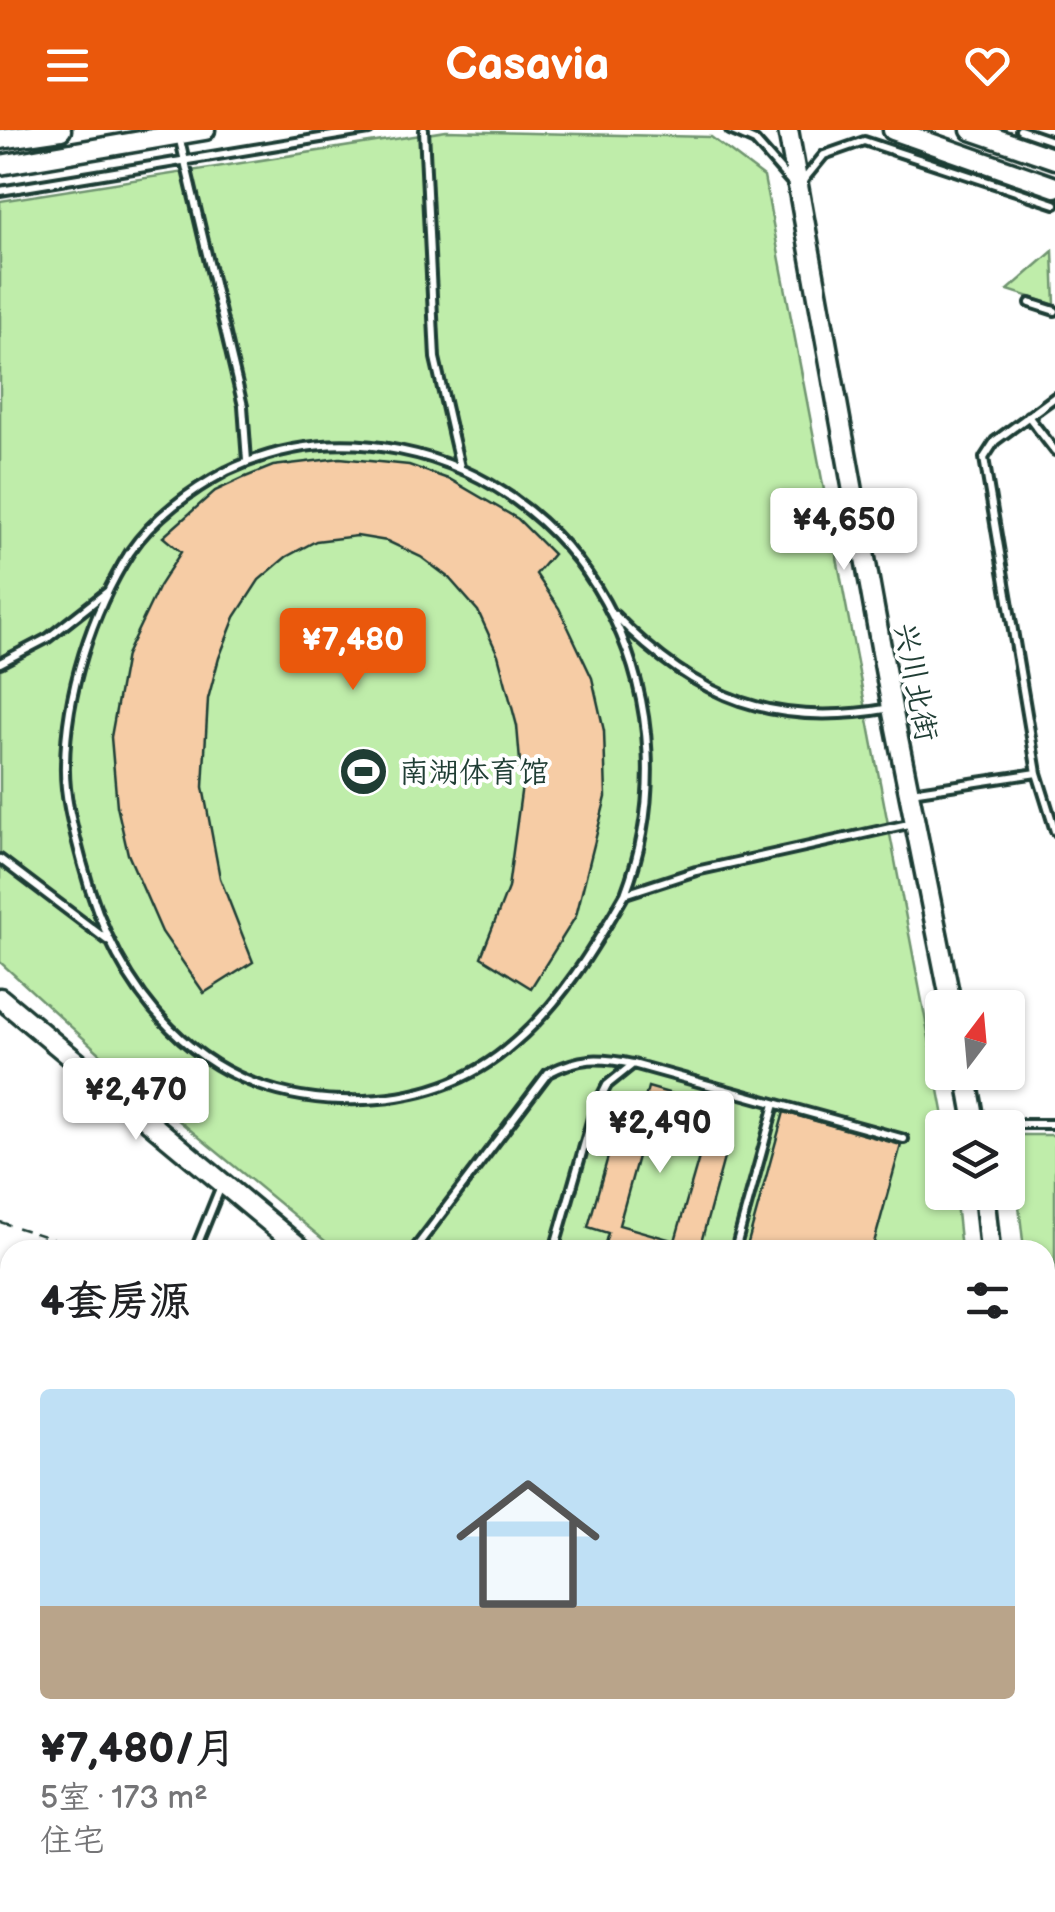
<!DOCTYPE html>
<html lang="zh">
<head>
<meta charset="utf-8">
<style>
  :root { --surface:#fff; --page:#f2f2f2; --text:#202124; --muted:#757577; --accent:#ea580c }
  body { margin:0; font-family:"Balsamiq Sans","LXGW WenKai TC",sans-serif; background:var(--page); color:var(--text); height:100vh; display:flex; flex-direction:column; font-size:38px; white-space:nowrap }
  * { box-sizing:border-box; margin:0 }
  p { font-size:32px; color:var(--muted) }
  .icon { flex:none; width:55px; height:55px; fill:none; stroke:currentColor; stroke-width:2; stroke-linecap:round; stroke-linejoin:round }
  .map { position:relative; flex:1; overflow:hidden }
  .side { position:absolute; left:0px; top:1110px; width:1055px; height:672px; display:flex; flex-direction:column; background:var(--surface); border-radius:30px 30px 0 0; box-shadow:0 2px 8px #0004 }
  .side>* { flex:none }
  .needle { width:65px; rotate:16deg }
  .controls { position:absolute; left:925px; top:860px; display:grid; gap:20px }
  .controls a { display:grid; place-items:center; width:100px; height:100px; border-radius:10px; background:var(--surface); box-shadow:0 2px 8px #0004; font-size:50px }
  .price { position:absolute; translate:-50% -85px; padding:0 22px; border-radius:10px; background:#fff; color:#222; font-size:32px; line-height:65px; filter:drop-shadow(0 2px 5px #0008) }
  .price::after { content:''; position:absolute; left:50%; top:60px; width:30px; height:22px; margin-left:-15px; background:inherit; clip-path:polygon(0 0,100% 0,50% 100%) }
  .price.current { background:var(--accent); color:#fff }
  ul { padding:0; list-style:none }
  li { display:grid; align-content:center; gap:20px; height:530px; padding:0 40px }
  li span { display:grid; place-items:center; height:310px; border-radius:10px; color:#555 }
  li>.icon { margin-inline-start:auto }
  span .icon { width:180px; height:180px; fill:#fffc; stroke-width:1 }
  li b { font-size:42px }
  h2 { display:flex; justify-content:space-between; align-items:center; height:120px; padding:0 40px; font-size:42px }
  header { display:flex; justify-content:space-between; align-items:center; height:130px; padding:0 40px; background:var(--accent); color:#fff; font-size:45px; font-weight:700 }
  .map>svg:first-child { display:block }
  .green { fill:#bfedaa; stroke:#6f956f; stroke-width:2.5 }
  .building { fill:#f6cca5; stroke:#1f3d34; stroke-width:2.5; fill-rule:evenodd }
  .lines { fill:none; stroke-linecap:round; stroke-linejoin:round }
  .lane-casing { stroke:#1f3d34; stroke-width:14 }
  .street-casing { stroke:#1f3d34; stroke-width:19 }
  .secondary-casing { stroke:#1f3d34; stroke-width:25 }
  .primary-casing { stroke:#1f3d34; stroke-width:25 }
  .path { stroke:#1f3d34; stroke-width:2.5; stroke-dasharray:10 8; stroke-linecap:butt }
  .lane { stroke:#fff; stroke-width:6 }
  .street { stroke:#fff; stroke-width:11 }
  .secondary { stroke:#fff; stroke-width:18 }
  .primary { stroke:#fff; stroke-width:18 }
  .labels { text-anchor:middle; stroke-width:8; stroke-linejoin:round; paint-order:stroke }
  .street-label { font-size:30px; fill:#1f3d34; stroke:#fff }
  .poi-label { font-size:30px; fill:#1f3d34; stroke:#fff; text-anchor:start }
</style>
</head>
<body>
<header><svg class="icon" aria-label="menu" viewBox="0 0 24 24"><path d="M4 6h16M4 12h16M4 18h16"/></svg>Casavia<svg class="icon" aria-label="heart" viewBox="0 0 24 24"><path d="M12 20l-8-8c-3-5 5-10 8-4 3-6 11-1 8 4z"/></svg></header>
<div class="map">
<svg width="1055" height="1782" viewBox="0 0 1055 1782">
  <rect width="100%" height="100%" fill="#fff"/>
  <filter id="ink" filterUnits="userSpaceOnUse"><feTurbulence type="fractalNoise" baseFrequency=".01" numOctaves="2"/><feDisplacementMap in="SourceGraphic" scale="20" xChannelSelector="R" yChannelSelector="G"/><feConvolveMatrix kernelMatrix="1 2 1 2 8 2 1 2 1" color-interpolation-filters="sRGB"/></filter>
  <g filter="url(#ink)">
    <path class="green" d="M 446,1 L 711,7 L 764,47 L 943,981 L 942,1062 L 955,1063 L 961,1120 L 336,1120 L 126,947 L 0,832 L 0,71 Z
      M 1053,121 L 1055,175 L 1008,160 Z
      M 1011,1005 L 1055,1005 L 1055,1235 L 1045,1233 L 1045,1120 L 1024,1120 Z"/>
    <path class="building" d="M 340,328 L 409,335 L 451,350 L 518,389 L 553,424 L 536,444 L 559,478 L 592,548 L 604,601 L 606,667 L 576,786 L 531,858 L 481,827 L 508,758 L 522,655 L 517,596 L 498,525 L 478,481 L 449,448 L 421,427 L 387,411 L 357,406 L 316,411 L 286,427 L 259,450 L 235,487 L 219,528 L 208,569 L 203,657 L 220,748 L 253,832 L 204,863 L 162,802 L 128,724 L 117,676 L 111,607 L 126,525 L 159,456 L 181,422 L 163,407 L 215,361 L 243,348 L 273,336 Z
      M 648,957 L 714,976 L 707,1000 L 730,1006 L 699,1120 L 603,1120 L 608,1103 L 588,1097 L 623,974 L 642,980 ZM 647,994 L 704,1010 L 675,1111 L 619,1095 Z
      M 784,982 L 901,1015 L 872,1120 L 746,1120 Z
      M 0,1286 L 10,1288 L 10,1316 L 0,1313 Z
      M 1045,1688 L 1055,1695 L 1055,1733 L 1045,1726 Z
      M 940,1772 L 990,1772 L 1019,1780 L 938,1782 Z"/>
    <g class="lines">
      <defs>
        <path id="lane" d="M 424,0 L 435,228 L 460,337
          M 730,0 L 755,11 L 792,53
          M 1020,0 L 1055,12
          M 179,6 L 243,276 L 247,331
          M 801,53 L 824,25 L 864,11 L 1055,74
          M 0,61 L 369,0
          M 1030,173 L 1055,181
          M 1055,267 L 995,311 L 984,328 L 1037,643 L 1055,701
          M 1028,286 L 1055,321
          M 615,485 C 697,570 775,599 891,578
          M 0,533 L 48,508 L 108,461
          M 911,662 L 1037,643
          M 0,729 L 107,810
          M 625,764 C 695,581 600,360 399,320 C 340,308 281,315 227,341 C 191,360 153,388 130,422 C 91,483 66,563 65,635 C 64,667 74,701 82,732 C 116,862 197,966 342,970 C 406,972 466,956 514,913 C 562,872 594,818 625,764 L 696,741 L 913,693
          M 977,994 L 1055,994
          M 195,1120 L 221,1056
          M 414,1120 L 548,943 C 580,927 598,927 633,934 L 904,1009
          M 554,1120 L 594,981 L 607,955 L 632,935
          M 735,1120 L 775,974
          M 0,1349 L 10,1352"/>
        <path id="street" d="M 1045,1412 L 1055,1414
          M 0,1685 L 10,1689
          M 235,1772 L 261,1782"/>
        <path id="secondary" d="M 788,0 L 892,578 L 952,878
          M 0,868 L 303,1120
          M 966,942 L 976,998
          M 984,1062 L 990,1120
          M 861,1782 L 866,1772
          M 877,1782 L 882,1772"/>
        <path id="primary" d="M 893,0 L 1055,57
          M 971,0 L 1055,29
          M 0,9 L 61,0
          M 0,35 L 205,0"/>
      </defs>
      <use href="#lane" class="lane-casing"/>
      <use href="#street" class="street-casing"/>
      <use href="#secondary" class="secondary-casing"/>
      <use href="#primary" class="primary-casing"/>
      <path class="path" d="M 0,1092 L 88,1120
        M 0,1253 L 10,1256
        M 0,1424 L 10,1395
        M 0,1510 L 10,1513
        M 0,1601 L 10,1605
        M 624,1772 L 639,1778
        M 476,1782 L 480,1772
        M 637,1782 L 641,1772"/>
      <use href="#lane" class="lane"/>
      <use href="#street" class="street"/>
      <use href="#secondary" class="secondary"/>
      <use href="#primary" class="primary"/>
    </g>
  </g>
  <defs>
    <symbol id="stadium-disc" viewBox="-11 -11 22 22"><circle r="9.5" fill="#1f3d34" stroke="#fff"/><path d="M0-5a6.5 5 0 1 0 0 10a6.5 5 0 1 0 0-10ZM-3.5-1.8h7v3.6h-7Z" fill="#fff"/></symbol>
  </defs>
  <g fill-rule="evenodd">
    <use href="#stadium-disc" x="336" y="614" width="55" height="55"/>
  </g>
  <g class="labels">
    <g class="street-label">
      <text transform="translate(916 552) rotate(79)" y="10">兴川北街</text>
    </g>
    <g class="poi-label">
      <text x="399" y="652">南湖体育馆</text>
    </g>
  </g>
</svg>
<div class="controls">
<a><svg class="needle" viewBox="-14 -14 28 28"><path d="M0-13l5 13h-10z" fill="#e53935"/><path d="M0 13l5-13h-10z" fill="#757577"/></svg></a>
<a><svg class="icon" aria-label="layers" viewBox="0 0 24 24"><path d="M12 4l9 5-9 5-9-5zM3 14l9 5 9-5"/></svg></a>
</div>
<b class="price" style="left:844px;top:443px">¥4,650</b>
<b class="price current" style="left:353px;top:563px">¥7,480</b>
<b class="price" style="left:136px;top:1013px">¥2,470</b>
<b class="price" style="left:660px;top:1046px">¥2,490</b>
<section class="side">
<h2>4套房源<svg class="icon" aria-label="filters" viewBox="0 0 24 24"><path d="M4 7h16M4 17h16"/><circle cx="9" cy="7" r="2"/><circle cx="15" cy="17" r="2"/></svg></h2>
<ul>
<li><span style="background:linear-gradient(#bfe0f5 70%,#b9a48a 0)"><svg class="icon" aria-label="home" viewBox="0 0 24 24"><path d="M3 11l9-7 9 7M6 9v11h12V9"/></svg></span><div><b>¥7,480/月</b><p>5室 · 173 m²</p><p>住宅</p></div></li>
</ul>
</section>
</div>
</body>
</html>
